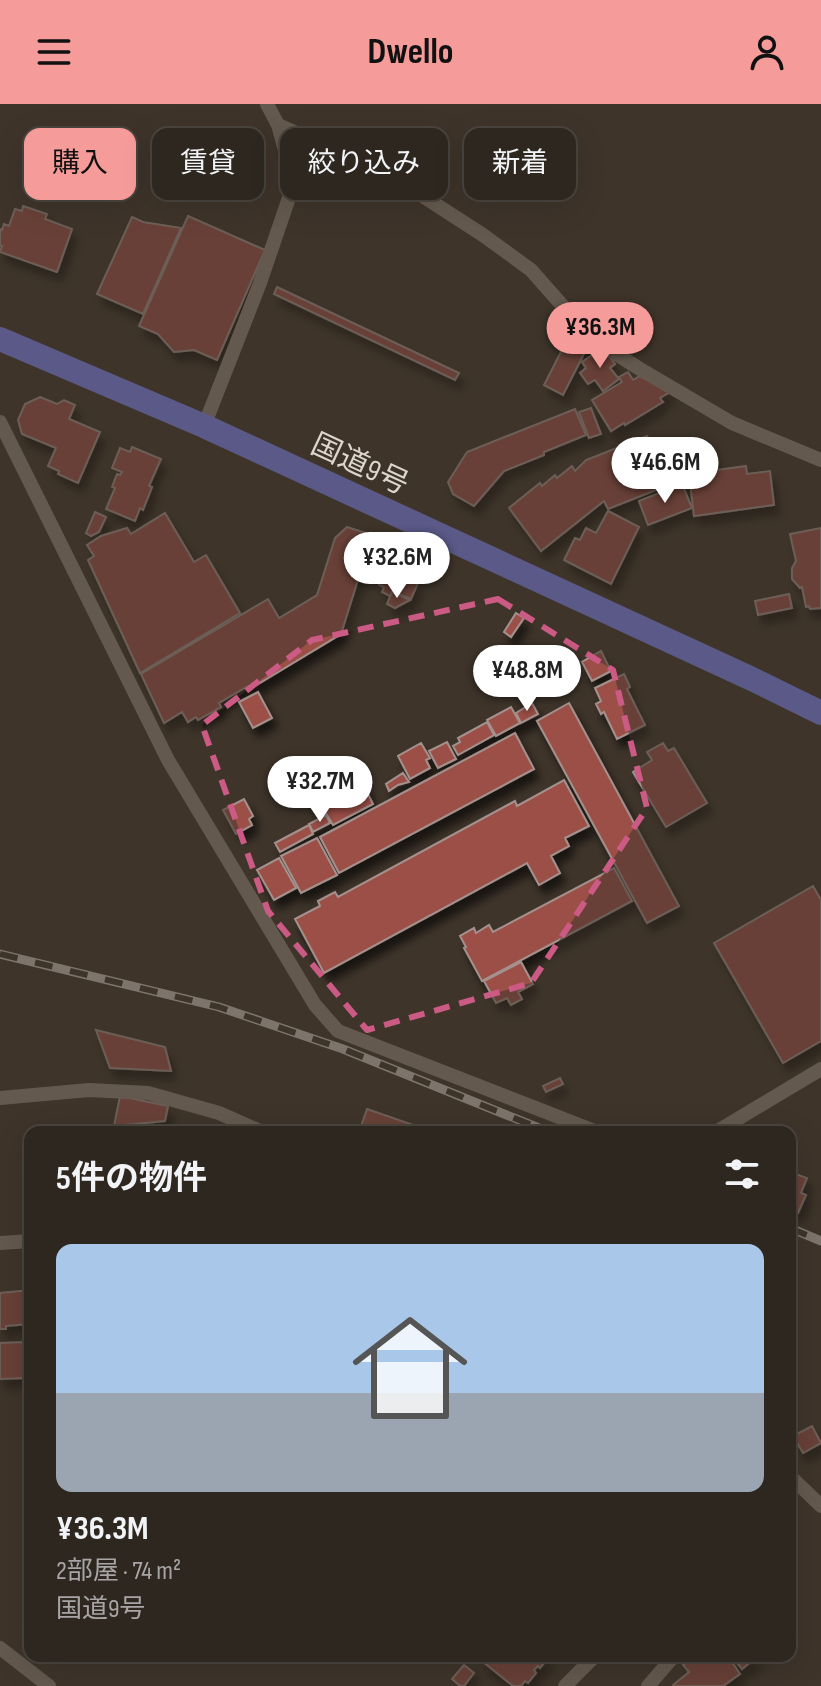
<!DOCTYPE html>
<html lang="ja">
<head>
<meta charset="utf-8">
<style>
  :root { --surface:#2e2720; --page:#362f29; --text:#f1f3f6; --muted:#a7a5a5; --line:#49443e; --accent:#f59b99 }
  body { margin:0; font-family:"Sofia Sans Condensed","Noto Sans JP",sans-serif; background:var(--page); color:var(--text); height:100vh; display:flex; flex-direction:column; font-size:30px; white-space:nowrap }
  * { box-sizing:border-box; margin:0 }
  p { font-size:26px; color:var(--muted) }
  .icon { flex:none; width:44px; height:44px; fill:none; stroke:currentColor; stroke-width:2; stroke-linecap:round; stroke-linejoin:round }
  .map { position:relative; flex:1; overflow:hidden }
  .panel { position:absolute; left:24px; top:1022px; width:772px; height:536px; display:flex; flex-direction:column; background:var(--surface); border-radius:16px; box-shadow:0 8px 32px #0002,0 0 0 2px var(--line) }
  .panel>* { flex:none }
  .guide { position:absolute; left:24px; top:24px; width:774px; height:72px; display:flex; gap:16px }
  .price { position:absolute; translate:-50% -68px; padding:0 18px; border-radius:28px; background:#fff; color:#222; font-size:26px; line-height:52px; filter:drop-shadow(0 2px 4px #0008) }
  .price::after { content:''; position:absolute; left:50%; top:48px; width:24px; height:18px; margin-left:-12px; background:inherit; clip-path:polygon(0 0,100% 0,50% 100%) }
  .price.current { background:var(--accent); color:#111 }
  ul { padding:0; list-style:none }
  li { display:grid; align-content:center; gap:16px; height:424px; padding:0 32px }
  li+li { border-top:2px solid var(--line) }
  li span { display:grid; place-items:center; height:248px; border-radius:16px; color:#555 }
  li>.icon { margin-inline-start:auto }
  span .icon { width:144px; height:144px; fill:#fffc; stroke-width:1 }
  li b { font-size:34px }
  h2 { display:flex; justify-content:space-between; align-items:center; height:96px; padding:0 32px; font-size:34px }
  .tag { padding:0 28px; border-radius:16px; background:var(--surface); box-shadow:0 8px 32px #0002,0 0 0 2px var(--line); font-size:28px; line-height:72px }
  .tag.current { background:var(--accent); color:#111 }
  header { display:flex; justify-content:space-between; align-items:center; height:104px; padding:0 32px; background:var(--accent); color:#111; font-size:36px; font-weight:700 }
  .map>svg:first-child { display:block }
  .building { fill:#9b5046; stroke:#a4918e; stroke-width:2; filter:url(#shadow) }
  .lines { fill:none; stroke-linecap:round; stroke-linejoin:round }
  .minor { stroke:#92867a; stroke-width:14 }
  .highway { stroke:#7c86f9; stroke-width:24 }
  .rail-casing { stroke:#cac4bc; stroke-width:9 }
  .rail { stroke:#3e342a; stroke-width:6; stroke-dasharray:18; stroke-linecap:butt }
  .marked { fill:none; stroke:#cb5a84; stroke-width:6; stroke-dasharray:16 10; stroke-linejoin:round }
  .labels { text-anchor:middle; stroke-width:6; stroke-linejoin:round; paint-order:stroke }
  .street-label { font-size:30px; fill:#dcd6cf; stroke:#3e342a }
</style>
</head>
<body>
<header><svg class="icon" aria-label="menu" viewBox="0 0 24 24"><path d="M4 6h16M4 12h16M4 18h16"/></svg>Dwello<svg class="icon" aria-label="person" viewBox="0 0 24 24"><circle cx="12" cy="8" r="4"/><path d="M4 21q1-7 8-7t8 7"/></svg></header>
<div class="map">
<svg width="821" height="1582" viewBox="0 0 821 1582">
  <defs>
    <filter id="shadow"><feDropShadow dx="5" dy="9" stdDeviation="4" flood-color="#0009"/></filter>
  </defs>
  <rect width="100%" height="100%" fill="#3e342a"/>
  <path class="building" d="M 23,102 L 47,110 L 45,115 L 72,125 L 57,168 L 0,148 L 2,142 L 0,142 L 0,125 L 2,126 L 4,120 L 9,122 L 15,105 L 22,107 Z
    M 188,112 L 265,146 L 217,256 L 194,246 L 174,248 L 158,230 L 139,222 Z
    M 132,113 L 143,118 L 181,124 L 143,210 L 97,190 Z
    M 277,183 L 459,269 L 455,276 L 274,190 Z
    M 571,228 L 590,238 L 563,291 L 544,281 Z
    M 604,245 L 615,260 L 610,264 L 619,275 L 603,287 L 595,276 L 588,280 L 580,269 L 586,264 L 582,258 L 598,247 L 599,249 Z
    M 628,268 L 633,276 L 640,272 L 672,287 L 660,294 L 663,298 L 625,321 L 624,319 L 611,327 L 592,296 L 622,278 L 619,273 Z
    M 40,293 L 57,300 L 64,296 L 75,301 L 69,315 L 100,328 L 78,379 L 58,370 L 59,367 L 48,362 L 56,344 L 22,330 L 18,316 L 25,300 Z
    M 591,304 L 601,330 L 589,334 L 579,308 Z
    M 575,305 L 586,331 L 544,348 L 544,351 L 504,367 L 474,402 L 453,390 L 448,378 L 467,348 Z
    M 647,332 L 669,381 L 608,405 L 604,397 L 541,447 L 509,404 L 540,379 L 542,382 L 555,371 L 557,374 L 572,362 L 575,367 L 586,356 Z
    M 132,343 L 161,355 L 149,382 L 152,383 L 143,406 L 140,404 L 135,417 L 106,405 L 115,384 L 112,383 L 117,370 L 120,371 L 122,368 L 112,364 L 120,344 L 130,348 Z
    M 746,362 L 747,370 L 770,367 L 774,401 L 694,412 L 690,378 L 695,377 L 694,369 Z
    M 682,380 L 692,404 L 648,421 L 639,397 Z
    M 608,407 L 639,423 L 611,480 L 564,456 L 575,434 L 580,436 L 586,424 L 596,429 Z
    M 95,408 L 106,413 L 99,428 L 91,432 L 86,429 Z
    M 165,409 L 194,458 L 206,451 L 240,509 L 140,569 L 88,456 L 94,452 L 87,441 L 101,432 L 127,424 L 131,430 Z
    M 347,423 L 372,431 L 341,530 L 250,585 L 248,582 L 219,599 L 221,603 L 198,616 L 196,613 L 188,618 L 182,608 L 164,619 L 141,570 L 268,495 L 279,514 L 317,491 L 335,434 Z
    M 821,424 L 821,504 L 810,505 L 809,502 L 806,503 L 802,483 L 800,484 L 792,475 L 792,464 L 796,457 L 790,430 Z
    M 387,464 L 418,479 L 411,495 L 392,487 L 390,492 L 382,488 L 384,483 L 379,481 Z
    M 392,488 L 410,496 L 395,504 L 387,500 Z
    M 789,490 L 792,504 L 758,511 L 755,497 Z
    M 516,509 L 524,514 L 511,533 L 504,528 Z
    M 601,547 L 611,567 L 592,577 L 582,558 Z
    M 624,570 L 630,583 L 627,585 L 645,621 L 617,635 L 604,608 L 601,610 L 596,600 L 601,597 L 595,584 Z
    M 258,588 L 272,614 L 253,624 L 239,598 Z
    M 532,599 L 538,610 L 521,619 L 516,609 Z
    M 569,599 L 679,802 L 647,819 L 537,617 Z
    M 511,603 L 520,619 L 496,632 L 487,616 Z
    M 487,618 L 494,631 L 458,651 L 453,642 L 460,638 L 458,634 Z
    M 515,629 L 534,665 L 339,769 L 320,733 Z
    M 447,638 L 456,655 L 438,664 L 429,647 Z
    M 421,639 L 430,654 L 426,656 L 430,664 L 410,675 L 398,652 Z
    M 663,639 L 668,647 L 674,644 L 707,699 L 666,723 L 633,668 L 652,656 L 647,648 Z
    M 403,669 L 409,678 L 398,681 L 389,687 L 386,680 Z
    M 564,676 L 589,722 L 565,734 L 569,742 L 551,752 L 560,769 L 539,781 L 527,759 L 324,869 L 295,815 L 320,802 L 318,797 L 335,788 L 338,793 L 515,697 L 517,702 Z
    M 363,680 L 373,700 L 333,721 L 323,704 Z
    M 244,695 L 253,712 L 249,715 L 252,721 L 236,730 L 223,706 Z
    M 326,711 L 330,719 L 313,728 L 309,720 Z
    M 309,721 L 313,730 L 280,748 L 275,739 Z
    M 317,734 L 337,771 L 301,789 L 281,752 Z
    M 279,754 L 296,784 L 274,796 L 257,766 Z
    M 614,764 L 632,797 L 482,877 L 464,844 L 466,843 L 460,832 L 474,824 L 476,829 L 489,821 L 493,828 Z
    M 813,782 L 821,796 L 821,937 L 783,959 L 714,839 Z
    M 521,858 L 533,880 L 518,888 L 522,895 L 511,901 L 507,894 L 496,899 L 484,877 Z
    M 96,926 L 165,943 L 171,967 L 110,964 Z
    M 560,974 L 563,980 L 546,988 L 543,982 Z
    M 120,992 L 168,1002 L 165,1017 L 114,1022 Z
    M 367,1005 L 425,1025 L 424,1028 L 359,1028 Z
    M 790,1068 L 807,1074 L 801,1089 L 806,1091 L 798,1109 L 790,1106 Z
    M 30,1186 L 30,1220 L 6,1222 L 6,1225 L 0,1225 L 0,1189 Z
    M 25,1238 L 27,1274 L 0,1275 L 0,1239 Z
    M 812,1322 L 821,1339 L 803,1349 L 793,1332 Z
    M 486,1552 L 546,1552 L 548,1554 L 540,1564 L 538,1562 L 534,1566 L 536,1569 L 528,1579 L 525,1577 L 521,1582 L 513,1582 L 482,1557 Z
    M 695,1552 L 728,1552 L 740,1570 L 723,1582 L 674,1582 L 673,1581 L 689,1568 L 683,1561 Z
    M 735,1552 L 758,1552 L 742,1565 L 733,1554 Z
    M 464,1561 L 474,1569 L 464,1582 L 460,1582 L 452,1575 Z"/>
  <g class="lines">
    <path class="minor" d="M 278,21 L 344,50 L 401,78 L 483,131 L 531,166 L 591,234 L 640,265 L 732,319 L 821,356
      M 0,318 L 168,656 L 315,901 L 338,927 L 597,1028
      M 204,322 L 260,179 L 294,79 L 278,21 L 267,0
      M 0,994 L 89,986 L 148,989 L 219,1009 L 262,1028
      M 716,1028 L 821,965
      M 0,1139 L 30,1137
      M 790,1372 L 821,1402
      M 0,1544 L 49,1582
      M 565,1582 L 595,1552
      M 648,1582 L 674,1552"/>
    <path class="highway" d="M 0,235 L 204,322 L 752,575 L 821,609"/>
    <defs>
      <path id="rail" d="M 0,850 L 219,903 L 343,945 L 549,1028
        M 790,1124 L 821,1137"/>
    </defs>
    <use href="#rail" class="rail-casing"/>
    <use href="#rail" class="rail"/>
  </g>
  <path d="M0 0H821V1582H0ZM 498,495 L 613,566 L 647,704 L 531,879 L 367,926 L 268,807 L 202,621 L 312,536 Z" fill="#3e342a" fill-opacity=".55" fill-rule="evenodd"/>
  <path class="marked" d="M 498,495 L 613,566 L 647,704 L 531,879 L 367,926 L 268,807 L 202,621 L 312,536 Z"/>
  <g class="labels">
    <g class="street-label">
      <text transform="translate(360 360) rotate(25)" y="10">国道9号</text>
    </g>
  </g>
</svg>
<b class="price current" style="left:600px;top:266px">¥36.3M</b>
<b class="price" style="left:665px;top:401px">¥46.6M</b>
<b class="price" style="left:397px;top:496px">¥32.6M</b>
<b class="price" style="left:527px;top:609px">¥48.8M</b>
<b class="price" style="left:320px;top:720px">¥32.7M</b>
<div class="guide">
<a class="tag current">購入</a>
<a class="tag">賃貸</a>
<a class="tag">絞り込み</a>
<a class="tag">新着</a>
</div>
<section class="panel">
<h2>5件の物件<svg class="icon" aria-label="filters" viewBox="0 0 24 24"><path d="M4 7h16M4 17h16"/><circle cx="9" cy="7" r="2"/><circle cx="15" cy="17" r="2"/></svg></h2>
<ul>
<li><span style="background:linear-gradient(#a9c7e8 60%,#9aa5b1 0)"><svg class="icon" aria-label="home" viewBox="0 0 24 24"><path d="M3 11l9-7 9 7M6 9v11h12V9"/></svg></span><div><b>¥36.3M</b><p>2部屋 · 74 m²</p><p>国道9号</p></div></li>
</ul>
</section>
</div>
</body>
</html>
